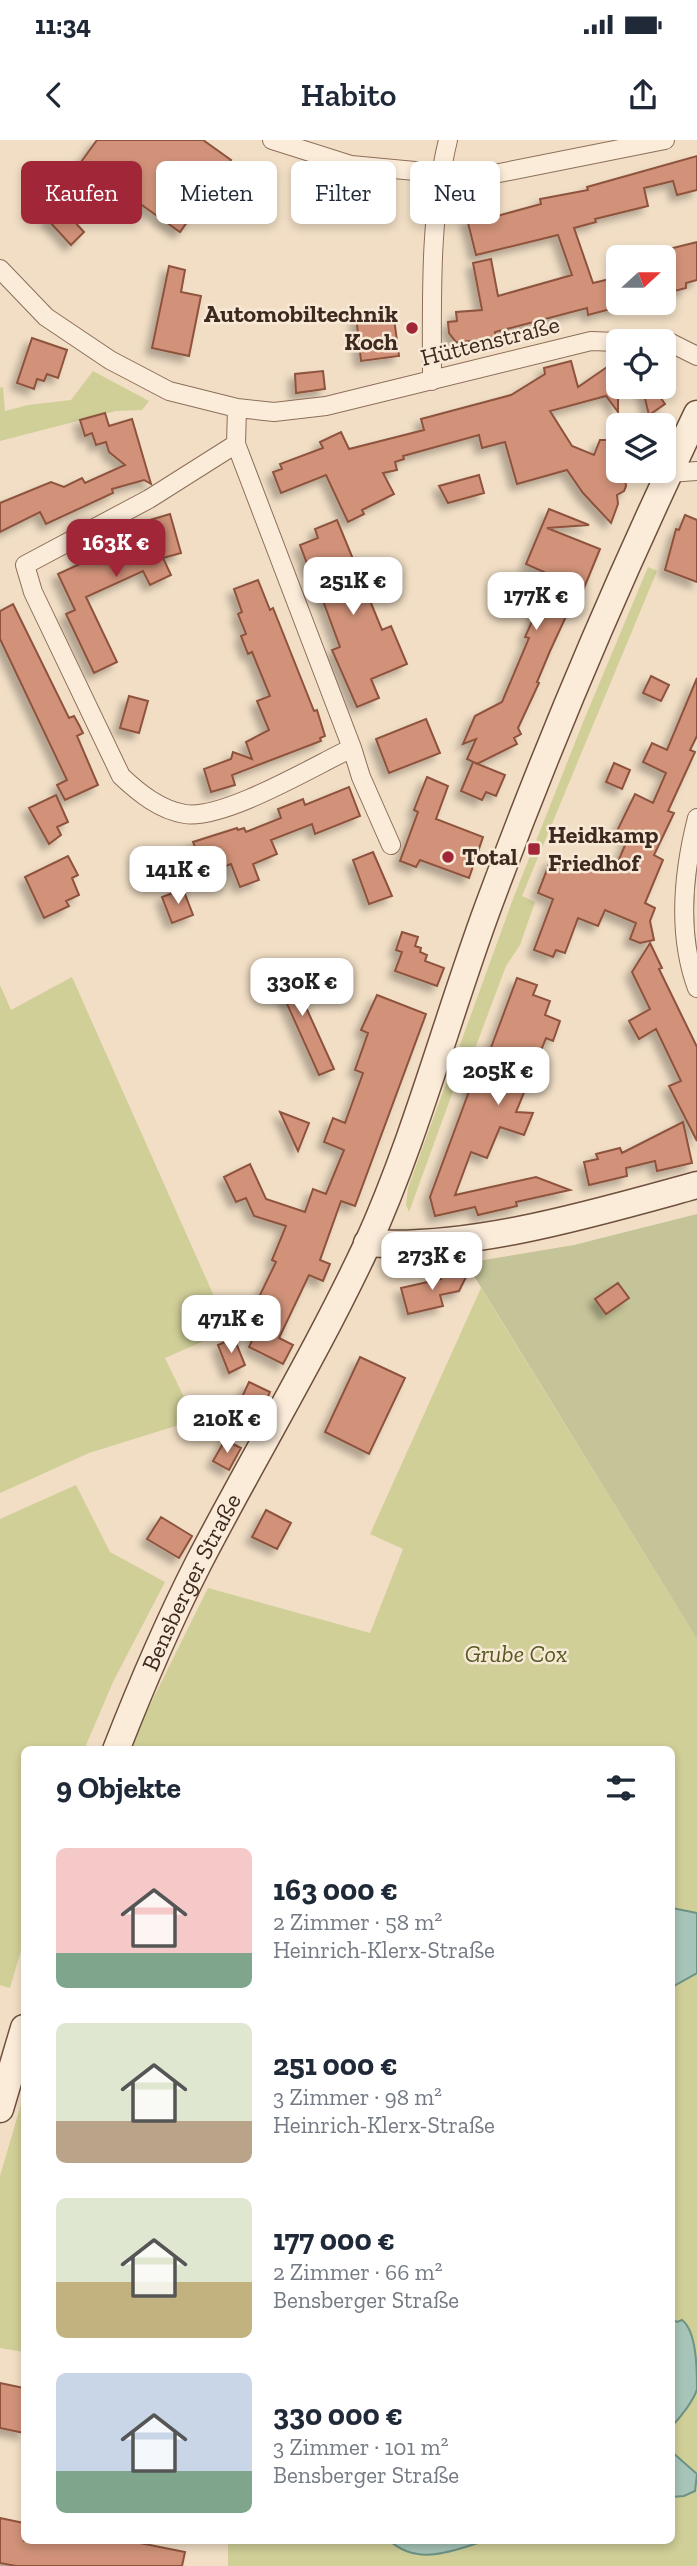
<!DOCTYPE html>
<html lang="de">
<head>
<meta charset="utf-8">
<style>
  :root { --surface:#fff; --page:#f6f6f7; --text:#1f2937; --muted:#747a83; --accent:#a02638 }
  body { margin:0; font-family:"Zilla Slab",serif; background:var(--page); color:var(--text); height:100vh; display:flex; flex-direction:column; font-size:26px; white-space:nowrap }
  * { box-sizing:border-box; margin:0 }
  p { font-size:23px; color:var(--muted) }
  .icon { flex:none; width:38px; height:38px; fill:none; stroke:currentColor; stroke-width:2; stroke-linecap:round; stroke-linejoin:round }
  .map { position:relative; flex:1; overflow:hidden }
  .drawer { position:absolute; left:21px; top:1606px; width:654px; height:798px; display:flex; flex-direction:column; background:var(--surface); border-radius:10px; box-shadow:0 4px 10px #0003 }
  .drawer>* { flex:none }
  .top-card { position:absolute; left:21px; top:21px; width:656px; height:63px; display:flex; gap:14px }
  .needle { width:46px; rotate:69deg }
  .buttons { position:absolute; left:606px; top:105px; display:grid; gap:14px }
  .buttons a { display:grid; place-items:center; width:70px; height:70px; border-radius:10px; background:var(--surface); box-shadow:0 4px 10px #0003; font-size:35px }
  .price { position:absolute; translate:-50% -60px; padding:0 16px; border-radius:14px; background:#fff; color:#222; font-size:23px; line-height:46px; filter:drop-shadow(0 2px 4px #0008) }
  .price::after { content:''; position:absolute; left:50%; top:42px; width:21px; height:16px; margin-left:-10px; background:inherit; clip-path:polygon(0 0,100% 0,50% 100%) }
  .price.current { background:var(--accent); color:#fff }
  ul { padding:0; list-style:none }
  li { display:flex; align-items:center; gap:21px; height:175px; padding:0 35px }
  li span { display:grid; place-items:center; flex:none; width:196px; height:140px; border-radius:10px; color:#555 }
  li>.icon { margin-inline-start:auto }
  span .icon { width:84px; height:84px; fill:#fffc; stroke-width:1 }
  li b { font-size:30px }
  h2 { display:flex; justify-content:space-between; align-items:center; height:84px; padding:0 35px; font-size:30px }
  .tag { padding:0 24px; border-radius:10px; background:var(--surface); box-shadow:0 4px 10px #0003; font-size:24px; line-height:63px }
  .tag.current { background:var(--accent); color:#fff }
  .status { display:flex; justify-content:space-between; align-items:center; height:49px; padding:0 35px; background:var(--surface); direction:ltr }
  .status svg { height:19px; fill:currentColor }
  header { display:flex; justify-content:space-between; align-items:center; height:91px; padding:0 35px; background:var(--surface); font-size:32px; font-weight:600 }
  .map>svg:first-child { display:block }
  .green { fill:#d0cf98 }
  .cemetery { fill:#c5c498 }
  .water { fill:#a7c4b8; stroke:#6d9384; stroke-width:2 }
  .building { fill:#d19279; stroke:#8e533e; stroke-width:2; filter:url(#shadow) }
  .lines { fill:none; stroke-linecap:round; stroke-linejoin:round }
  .street-casing { stroke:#8d6e5a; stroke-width:20 }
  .secondary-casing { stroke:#6f4f3d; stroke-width:29 }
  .street { stroke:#fbecda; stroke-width:18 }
  .secondary { stroke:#fbecda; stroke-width:26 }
  .poi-dot { fill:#a02638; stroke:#f8e9d6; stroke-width:2.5 }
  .labels { text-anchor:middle; stroke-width:5; stroke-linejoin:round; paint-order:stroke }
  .poi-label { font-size:24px; font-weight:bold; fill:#3d291f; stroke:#f8e9d6; text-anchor:start }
  .street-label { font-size:24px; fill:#3d291f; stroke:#f8e9d6 }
  .park-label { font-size:24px; font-style:italic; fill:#545a24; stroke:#f8e9d6 }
</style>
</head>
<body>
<div class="status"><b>11:34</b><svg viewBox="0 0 49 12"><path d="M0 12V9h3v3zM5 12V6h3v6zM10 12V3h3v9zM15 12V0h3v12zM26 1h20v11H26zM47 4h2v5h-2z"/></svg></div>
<header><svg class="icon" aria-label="back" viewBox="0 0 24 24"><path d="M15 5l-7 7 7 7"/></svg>Habito<svg class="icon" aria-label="share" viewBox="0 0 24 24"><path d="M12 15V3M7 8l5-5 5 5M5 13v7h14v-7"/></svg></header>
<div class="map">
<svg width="697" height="2426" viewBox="0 0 697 2426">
  <defs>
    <filter id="shadow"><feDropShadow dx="-6" dy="6" stdDeviation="3.5" flood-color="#0004"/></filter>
  </defs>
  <rect width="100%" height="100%" fill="#f1dec5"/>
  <path class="green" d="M 93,231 L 149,261 L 142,270 L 116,271 L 0,301 L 0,248 L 3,247 L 5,271 L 28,265 L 71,260 Z
    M 648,427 L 657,431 L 522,756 L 535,762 L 520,805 L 506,826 L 476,906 L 467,913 L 409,1072 L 406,1065 L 408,1048 L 513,759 L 584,580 Z
    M 72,837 L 229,1190 L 165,1218 L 195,1280 L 89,1313 L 0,1353 L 0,845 L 11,870 Z
    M 481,1148 L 697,1499 L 697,2426 L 228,2426 L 228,2401 L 672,2401 L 672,1610 L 130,1610 L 140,1585 L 208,1448 L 370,1493 L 403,1409 L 370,1394 Z
    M 76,1345 L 110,1412 L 165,1442 L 113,1542 L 84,1610 L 24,1610 L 24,1736 L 22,1745 L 24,1800 L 10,1848 L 0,1845 L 0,1379 Z
    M 24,1954 L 24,2212 L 0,2208 L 0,2036 Z"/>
  <path class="cemetery" d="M 697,1074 L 697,1499 L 466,1123 L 574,1105 Z"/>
  <path class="water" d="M 672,1768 L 697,1773 L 697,1833 L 672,1847 Z
    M 672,2179 L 677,2182 L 682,2180 C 697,2191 697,2231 697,2249 C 694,2260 680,2278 672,2286 Z
    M 672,2312 L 697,2334 L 695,2351 L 684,2356 L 672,2357 Z
    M 390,2401 L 484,2401 C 452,2411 418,2426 390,2401 Z"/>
  <path class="building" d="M 97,0 L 203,0 L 231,20 L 180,92 L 81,22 Z
    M 697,16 L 697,50 L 677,55 L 673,41 L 644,48 L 648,66 L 595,79 L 596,82 L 574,88 L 593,143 L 618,137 L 618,167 L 588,175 L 587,168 L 495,192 L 496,199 L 456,202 L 449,193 L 448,182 L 457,181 L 456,172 L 482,170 L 473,123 L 491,119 L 498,156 L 572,135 L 558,95 L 476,115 L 467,79 L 496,72 L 497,76 L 541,64 L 540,59 L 588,50 L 587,47 Z
    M 60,66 L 84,92 L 71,105 L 47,79 Z
    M 697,102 L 697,140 L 686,143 L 686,148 L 663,154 L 663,117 L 661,111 Z
    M 169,126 L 185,130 L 181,152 L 201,156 L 189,216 L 152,208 Z
    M 393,171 L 399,216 L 361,221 L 356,176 Z
    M 32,198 L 67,210 L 58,238 L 47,234 L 44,241 L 37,239 L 34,249 L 17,243 Z
    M 571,221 L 578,247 L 607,227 L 618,242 L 618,272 L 606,256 L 550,271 L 572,306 L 594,315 L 600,300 L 618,300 L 618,331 L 624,331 L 626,346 L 624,351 L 617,355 L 618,364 L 611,383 L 583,353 L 567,330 L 517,344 L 505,302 L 482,308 L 479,295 L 403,316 L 404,319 L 395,322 L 397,330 L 383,333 L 394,354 L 362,370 L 364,374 L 348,382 L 326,335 L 281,353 L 273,332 L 282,329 L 280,324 L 323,308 L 320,302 L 341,292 L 349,309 L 424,290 L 421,279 L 511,255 L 545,234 L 544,228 Z
    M 323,231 L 325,249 L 296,253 L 295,234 Z
    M 642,247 L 653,247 L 665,264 L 649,275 Z
    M 105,273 L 109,286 L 132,279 L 151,344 L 144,340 L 112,349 L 113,353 L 46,384 L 40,372 L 0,392 L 0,363 L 51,342 L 64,347 L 82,338 L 85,343 L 125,325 L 109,312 L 106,302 L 96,305 L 92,293 L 85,296 L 80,280 Z
    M 479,335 L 484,353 L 448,363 L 439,346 Z
    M 549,369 L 589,385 L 547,388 L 600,409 L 584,448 L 580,446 L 550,511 L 537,542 L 539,543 L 518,588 L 521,594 L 514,598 L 517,604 L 477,624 L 467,619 L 476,599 L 463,604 L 475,576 L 502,562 L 529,498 L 525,497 L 538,468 L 531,465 L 544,432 L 526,424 Z
    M 170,374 L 181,413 L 163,418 L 171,435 L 150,445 L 143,431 L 86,457 L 117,522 L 94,533 L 66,474 L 75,470 L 58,434 L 82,423 L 79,418 L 120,398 L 118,395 L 150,380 Z
    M 685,375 L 697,380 L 697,442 L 665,430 L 676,389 L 679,390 Z
    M 337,380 L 382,490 L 391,486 L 407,524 L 371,539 L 379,558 L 357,567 L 332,510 L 340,507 L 322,458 L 338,451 L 327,422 L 309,429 L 300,405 L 318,398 L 315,389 Z
    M 258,440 L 270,470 L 273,468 L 314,571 L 317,570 L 325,596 L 320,598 L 321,601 L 232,635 L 235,645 L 211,652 L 204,629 L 231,619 L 233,612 L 252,619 L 246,602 L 269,590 L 257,561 L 270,556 L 252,512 L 248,514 L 241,496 L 246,494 L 238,474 L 242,472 L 234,449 Z
    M 13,464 L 69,578 L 74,576 L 79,585 L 83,593 L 77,596 L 98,645 L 65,660 L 57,645 L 67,640 L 0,499 L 0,471 Z
    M 651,536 L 669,545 L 661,561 L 643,553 Z
    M 697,538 L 697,596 L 690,610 L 695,612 L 668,671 L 674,673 L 654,715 L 663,720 L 645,763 L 655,768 L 650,781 L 654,800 L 640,803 L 630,799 L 636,783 L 605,770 L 598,786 L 578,778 L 565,813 L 556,810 L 553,817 L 534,810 L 553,759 L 538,753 L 551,719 L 576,728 L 579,721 L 593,727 L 597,717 L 617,724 L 629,696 L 617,691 L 635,654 L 653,663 L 666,633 L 643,622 L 652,603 L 667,610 Z
    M 129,556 L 148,561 L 139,593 L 120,588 Z
    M 426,579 L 440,613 L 389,633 L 376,599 Z
    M 473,622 L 505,635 L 496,656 L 486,652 L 482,660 L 461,651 Z
    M 614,623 L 630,630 L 622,649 L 606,642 Z
    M 427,637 L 448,646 L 436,679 L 483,697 L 469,738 L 420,720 L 416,727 L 400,721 L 418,672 L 414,670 Z
    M 349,647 L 360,676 L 315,694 L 312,684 L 271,700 L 277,714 L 253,724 L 259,740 L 240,747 L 231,724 L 206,734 L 193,702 L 237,688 L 238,690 L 244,688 L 246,692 L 281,678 L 278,669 L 303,659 L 305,665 Z
    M 56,655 L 68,682 L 57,687 L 61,695 L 49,704 L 29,668 Z
    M 373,712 L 392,756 L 369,764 L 353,720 Z
    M 68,716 L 78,735 L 72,738 L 79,755 L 66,761 L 69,766 L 44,778 L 25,737 Z
    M 183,749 L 193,775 L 172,783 L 162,757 Z
    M 402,792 L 418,797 L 415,806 L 421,808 L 420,812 L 427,815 L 425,821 L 444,828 L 437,846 L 395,831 L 402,812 L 396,810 Z
    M 650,803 L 662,828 L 659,829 L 697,907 L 697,1001 L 669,946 L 681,941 L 656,889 L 639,899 L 629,881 L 650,869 L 632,832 Z
    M 284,819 L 334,929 L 319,935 L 270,826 Z
    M 517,838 L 537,845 L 533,855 L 550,861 L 545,875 L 560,881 L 553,901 L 546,898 L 516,972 L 533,973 L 524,995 L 500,987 L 487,1018 L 471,1012 L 455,1055 L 536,1037 L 570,1050 L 516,1062 L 517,1066 L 478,1075 L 475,1067 L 435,1076 L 430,1057 L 478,927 L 483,929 Z
    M 377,855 L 426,874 L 355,1066 L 341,1061 L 320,1120 L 330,1124 L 323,1141 L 309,1135 L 279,1198 L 293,1205 L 283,1224 L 249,1207 L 269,1165 L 258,1159 L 276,1122 L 272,1120 L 286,1086 L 254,1076 L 246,1058 L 236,1062 L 224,1037 L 250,1024 L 266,1059 L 305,1072 L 313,1049 L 326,1054 L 344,1010 L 324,1002 L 333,978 L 345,983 L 363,933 L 355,930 L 368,893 L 361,890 Z
    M 280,972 L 309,983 L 298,1011 Z
    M 683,982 L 692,1023 L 657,1031 L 655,1021 L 626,1028 L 627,1036 L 589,1045 L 584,1022 L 598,1019 L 596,1014 L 620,1008 L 622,1013 Z
    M 470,1129 L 459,1151 L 440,1155 L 443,1166 L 408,1174 L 401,1148 L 441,1139 L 440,1135 Z
    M 618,1143 L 629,1158 L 606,1174 L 595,1159 Z
    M 234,1198 L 245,1225 L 229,1233 L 218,1205 Z
    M 360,1217 L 405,1238 L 369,1314 L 325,1292 Z
    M 249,1242 L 270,1252 L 263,1267 L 242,1257 Z
    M 225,1300 L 241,1308 L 229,1330 L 213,1321 Z
    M 266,1370 L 291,1383 L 277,1409 L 252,1397 Z
    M 161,1377 L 192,1396 L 179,1418 L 147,1399 Z
    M 0,2243 L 24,2248 L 24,2293 L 0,2288 Z
    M 0,2378 L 24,2383 L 24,2401 L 130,2401 L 185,2412 L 182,2426 L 16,2426 L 0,2423 Z"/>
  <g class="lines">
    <defs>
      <path id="street" d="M 272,0 L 351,25 L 479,37 L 665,0
        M 0,129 L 46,177 L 110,220 L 169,251 L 237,268 L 274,272 L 326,266 L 591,201 L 618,202
        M 663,202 L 669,202 L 697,216
        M 432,241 C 432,161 429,78 448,0
        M 237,268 L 236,304 L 352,608 L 361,637 L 391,705
        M 236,304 L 149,359 L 25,425 L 33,452 L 121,636 C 139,653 160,670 185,674 C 224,680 314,626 352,608
        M 669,333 L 697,331
        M 697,678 C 683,733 677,794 697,848"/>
      <g id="secondary">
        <path d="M 367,1103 C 472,1110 595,1073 697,1045"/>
        <path id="s1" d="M 116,1610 C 141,1546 168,1483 199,1422 C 254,1316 316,1214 367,1105 C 416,997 447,878 488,767 C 550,599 620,435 697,274"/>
        <path d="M 0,1969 L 24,1888"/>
      </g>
    </defs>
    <use href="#street" class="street-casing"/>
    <use href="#secondary" class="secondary-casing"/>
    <use href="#street" class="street"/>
    <use href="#secondary" class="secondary"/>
  </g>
  <g class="poi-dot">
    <circle cx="412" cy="188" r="7"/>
    <rect x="527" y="702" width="14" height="14" rx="3.5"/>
    <circle cx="448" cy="717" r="7"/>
  </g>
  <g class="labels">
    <g class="poi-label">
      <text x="398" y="182" text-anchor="end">Automobiltechnik<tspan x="398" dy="28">Koch</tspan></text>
      <text x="548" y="703">Heidkamp<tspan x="548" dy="28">Friedhof</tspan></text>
      <text x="462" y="725">Total</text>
    </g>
    <g class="street-label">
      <text transform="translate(490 201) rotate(-14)" y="8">Hüttenstraße</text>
      <text dy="8" stroke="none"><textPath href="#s1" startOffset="184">Bensberger Straße</textPath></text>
    </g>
    <g class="park-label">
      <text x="516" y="1522">Grube Cox</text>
    </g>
  </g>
</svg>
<div class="buttons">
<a><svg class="needle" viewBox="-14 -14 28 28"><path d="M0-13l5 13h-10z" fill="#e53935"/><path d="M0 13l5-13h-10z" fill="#747a83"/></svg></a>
<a><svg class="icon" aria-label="locate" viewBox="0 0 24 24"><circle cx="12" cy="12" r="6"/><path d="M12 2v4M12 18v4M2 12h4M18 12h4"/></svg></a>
<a><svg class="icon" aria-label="layers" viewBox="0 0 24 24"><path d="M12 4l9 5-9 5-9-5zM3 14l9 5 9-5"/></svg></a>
</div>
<b class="price current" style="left:116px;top:439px">163K €</b>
<b class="price" style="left:353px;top:477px">251K €</b>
<b class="price" style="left:536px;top:492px">177K €</b>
<b class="price" style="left:178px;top:766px">141K €</b>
<b class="price" style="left:302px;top:878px">330K €</b>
<b class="price" style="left:498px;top:967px">205K €</b>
<b class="price" style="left:432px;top:1152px">273K €</b>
<b class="price" style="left:231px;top:1215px">471K €</b>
<b class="price" style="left:227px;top:1315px">210K €</b>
<div class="top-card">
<a class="tag current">Kaufen</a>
<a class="tag">Mieten</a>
<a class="tag">Filter</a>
<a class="tag">Neu</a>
</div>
<section class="drawer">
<h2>9 Objekte<svg class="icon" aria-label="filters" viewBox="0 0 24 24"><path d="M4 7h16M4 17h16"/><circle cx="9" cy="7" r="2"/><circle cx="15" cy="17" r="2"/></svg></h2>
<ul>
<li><span style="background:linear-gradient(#f6c9c9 75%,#7fa58c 0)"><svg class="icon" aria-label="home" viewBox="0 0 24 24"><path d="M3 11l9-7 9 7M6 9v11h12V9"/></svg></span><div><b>163 000 €</b><p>2 Zimmer · 58 m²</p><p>Heinrich-Klerx-Straße</p></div></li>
<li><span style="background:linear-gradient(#dfe7d0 70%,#b9a48a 0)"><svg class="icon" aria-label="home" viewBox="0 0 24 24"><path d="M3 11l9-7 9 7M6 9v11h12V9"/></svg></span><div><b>251 000 €</b><p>3 Zimmer · 98 m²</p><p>Heinrich-Klerx-Straße</p></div></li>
<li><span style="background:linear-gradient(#dfe7d0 60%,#c2b280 0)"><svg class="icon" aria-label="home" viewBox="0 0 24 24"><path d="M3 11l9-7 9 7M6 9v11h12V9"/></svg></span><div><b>177 000 €</b><p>2 Zimmer · 66 m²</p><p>Bensberger Straße</p></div></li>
<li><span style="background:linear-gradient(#c9d6e8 70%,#7fa58c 0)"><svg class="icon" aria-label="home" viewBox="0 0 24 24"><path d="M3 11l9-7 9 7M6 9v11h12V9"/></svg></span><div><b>330 000 €</b><p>3 Zimmer · 101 m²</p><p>Bensberger Straße</p></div></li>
</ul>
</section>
</div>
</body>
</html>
